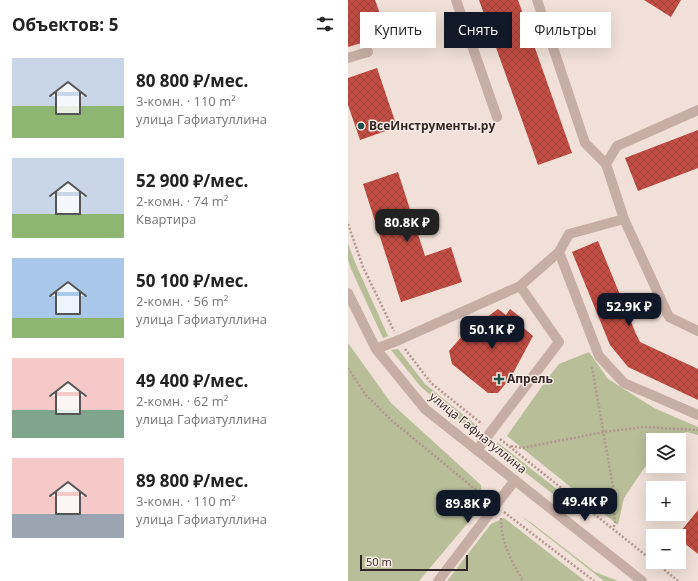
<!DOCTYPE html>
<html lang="ru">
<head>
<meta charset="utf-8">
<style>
  :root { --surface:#fff; --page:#f2f2f2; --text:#222; --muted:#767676; --accent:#111827 }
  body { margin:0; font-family:"Open Sans",sans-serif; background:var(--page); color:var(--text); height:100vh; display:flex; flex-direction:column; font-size:15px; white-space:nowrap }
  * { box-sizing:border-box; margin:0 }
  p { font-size:13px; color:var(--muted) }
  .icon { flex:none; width:22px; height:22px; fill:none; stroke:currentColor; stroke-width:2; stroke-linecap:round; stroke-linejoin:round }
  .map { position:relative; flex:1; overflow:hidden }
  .details { display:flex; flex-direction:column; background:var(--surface); width:348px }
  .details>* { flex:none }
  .hud { position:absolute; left:12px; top:12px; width:278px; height:36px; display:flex; gap:8px }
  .tools { position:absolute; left:298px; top:433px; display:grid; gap:8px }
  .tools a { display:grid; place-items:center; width:40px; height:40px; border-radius:0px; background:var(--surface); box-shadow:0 4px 16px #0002; font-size:20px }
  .scale { position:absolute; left:12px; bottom:10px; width:108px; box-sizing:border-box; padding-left:4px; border:2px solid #332725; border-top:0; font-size:11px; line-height:14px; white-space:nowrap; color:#332725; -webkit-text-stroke:3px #f8ebe3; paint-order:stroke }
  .price { position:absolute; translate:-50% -34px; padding:0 9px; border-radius:8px; background:var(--accent); color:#fff; font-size:13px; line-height:26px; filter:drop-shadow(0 1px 2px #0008) }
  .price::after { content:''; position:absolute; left:50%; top:24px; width:12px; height:9px; margin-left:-6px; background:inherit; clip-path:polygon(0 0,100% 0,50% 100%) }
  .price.on { background:#222; color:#fff }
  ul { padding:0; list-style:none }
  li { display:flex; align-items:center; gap:12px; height:100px; padding:0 12px }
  li span { display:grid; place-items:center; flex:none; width:112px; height:80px; border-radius:0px; color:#555 }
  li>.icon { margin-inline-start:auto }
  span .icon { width:48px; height:48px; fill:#fffc; stroke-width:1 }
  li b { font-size:17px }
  h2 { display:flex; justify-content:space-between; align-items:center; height:48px; padding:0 12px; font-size:17px }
  .tag { padding:0 14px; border-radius:0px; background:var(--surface); box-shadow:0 4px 16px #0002; font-size:14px; line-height:36px }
  .tag.on { background:var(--accent); color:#fff }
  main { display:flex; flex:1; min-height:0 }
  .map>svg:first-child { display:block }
  .green { fill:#b7be98 }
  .building { fill:url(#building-cross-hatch) }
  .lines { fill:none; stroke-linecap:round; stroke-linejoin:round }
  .path { stroke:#b2988f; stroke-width:2.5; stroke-dasharray:2 2; stroke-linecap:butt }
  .minor { stroke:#c7aea4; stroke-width:10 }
  .poi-dot { fill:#1d524c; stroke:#f8ebe3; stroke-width:1.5 }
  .labels { text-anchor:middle; stroke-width:3; stroke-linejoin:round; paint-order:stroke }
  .poi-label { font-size:12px; font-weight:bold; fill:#332725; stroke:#f8ebe3; text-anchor:start }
  .street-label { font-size:12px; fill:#332725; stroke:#f8ebe3 }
</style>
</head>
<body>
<main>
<section class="details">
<h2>Объектов: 5<svg class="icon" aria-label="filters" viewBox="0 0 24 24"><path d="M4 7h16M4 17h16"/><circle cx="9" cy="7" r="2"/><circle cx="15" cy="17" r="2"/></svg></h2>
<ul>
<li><span style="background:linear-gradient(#c9d6e8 60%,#8fb573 0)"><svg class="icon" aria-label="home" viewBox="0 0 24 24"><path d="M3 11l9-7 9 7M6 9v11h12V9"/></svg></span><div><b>80 800 ₽/мес.</b><p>3-комн. · 110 m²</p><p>улица Гафиатуллина</p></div></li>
<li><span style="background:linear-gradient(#c9d6e8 70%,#8fb573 0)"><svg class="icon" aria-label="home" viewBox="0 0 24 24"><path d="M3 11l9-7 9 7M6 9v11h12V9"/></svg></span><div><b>52 900 ₽/мес.</b><p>2-комн. · 74 m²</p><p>Квартира</p></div></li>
<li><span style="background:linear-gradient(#a9c7e8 75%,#8fb573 0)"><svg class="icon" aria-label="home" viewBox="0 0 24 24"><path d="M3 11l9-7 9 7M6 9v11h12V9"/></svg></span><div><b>50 100 ₽/мес.</b><p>2-комн. · 56 m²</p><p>улица Гафиатуллина</p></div></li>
<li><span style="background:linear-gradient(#f6c9c9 65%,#7fa58c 0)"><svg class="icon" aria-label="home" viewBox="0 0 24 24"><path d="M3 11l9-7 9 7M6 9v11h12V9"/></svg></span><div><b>49 400 ₽/мес.</b><p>2-комн. · 62 m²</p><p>улица Гафиатуллина</p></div></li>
<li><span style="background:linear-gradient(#f6c9c9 70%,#9aa5b1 0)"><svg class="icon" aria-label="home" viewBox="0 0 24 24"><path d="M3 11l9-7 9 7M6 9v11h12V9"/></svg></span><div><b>89 800 ₽/мес.</b><p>3-комн. · 110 m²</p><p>улица Гафиатуллина</p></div></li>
</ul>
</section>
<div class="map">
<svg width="350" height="581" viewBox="0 0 350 581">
  <defs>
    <pattern id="building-cross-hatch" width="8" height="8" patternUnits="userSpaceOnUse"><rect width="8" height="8" fill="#c14d44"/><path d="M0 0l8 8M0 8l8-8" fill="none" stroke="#9d4039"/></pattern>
  </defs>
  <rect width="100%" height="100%" fill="#f0e0d7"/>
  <path class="green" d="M 0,244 L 9,267 L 40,336 L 35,338 L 3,269 L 0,260 Z
    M 0,343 L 43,403 L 133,485 L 134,506 L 71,581 L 0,581 Z
    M 50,349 L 77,384 L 128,425 L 121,428 L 73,387 L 43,350 Z
    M 241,352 L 260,379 L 306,408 L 350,427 L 350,435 L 339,432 L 315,440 L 305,440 L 305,455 L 276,498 L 270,525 L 159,436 L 199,379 L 211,364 Z
    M 149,442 L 219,497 L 210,498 L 151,452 Z
    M 173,516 L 185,524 L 247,572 L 270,581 L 256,581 Z
    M 156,518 L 237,581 L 99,581 L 143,524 Z"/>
  <path class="building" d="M 0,0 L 27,0 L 34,19 L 12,27 L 17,42 L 0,47 Z
    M 131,0 L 170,0 L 224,153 L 190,165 Z
    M 296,0 L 333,0 L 323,17 Z
    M 29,68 L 49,127 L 12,140 L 0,105 L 0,78 Z
    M 350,130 L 350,168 L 290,191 L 277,158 Z
    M 50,172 L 77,256 L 103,247 L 114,282 L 53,302 L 15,184 Z
    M 250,241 L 288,334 L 292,342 L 350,369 L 350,400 L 280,367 L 262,345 L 224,252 Z
    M 150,309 L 158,315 L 162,309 L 176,320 L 172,325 L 185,336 L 163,377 L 150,393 L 140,393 L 104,364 L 101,351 L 116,334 Z
    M 350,510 L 350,554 L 331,539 L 331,536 L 329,536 Z"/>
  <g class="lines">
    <path class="path" d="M 0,224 L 15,267 L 46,331
      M 57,349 L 83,383 L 134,424
      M 244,367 L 265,487 L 267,523 L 265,529
      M 0,368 L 17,394 L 43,420 L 139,499
      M 152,439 L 305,561
      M 163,446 L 174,448 L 256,432 L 296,427 L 350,430
      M 156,512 L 246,581
      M 153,518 C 153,543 163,560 175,581
      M 307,562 L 330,581"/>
    <path class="minor" d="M 108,0 L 149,117
      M 189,0 L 237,143 L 258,164
      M 0,58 L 20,52
      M 350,110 L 269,146 L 258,164 L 276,219 L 321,317 L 350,331
      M 276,219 L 221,234 L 211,252 L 251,356 L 276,383 L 350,415
      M 172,286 L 211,252
      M 0,293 L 28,349 L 77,409 L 294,581
      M 28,349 L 51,340 L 172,286 L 211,342 L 129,450
      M 90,581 L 167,480"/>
  </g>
  <g class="poi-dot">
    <circle cx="13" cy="126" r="4"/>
    <path d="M149 373h4v4h4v4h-4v4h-4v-4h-4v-4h4z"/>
  </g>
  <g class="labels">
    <g class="poi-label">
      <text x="21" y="130">ВсеИнструменты.ру</text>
      <text x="159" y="383">Апрель</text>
    </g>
    <g class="street-label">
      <text transform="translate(130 433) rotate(39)" y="4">улица Гафиатуллина</text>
    </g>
  </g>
</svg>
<div class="tools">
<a><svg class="icon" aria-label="layers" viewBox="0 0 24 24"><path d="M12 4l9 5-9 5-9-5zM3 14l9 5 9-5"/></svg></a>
<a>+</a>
<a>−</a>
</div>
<div class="scale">50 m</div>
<b class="price on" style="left:59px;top:243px">80.8K ₽</b>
<b class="price" style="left:281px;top:327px">52.9K ₽</b>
<b class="price" style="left:144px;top:350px">50.1K ₽</b>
<b class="price" style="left:237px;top:522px">49.4K ₽</b>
<b class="price" style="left:120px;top:524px">89.8K ₽</b>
<div class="hud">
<a class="tag">Купить</a>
<a class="tag on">Снять</a>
<a class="tag">Фильтры</a>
</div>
</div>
</main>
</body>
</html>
